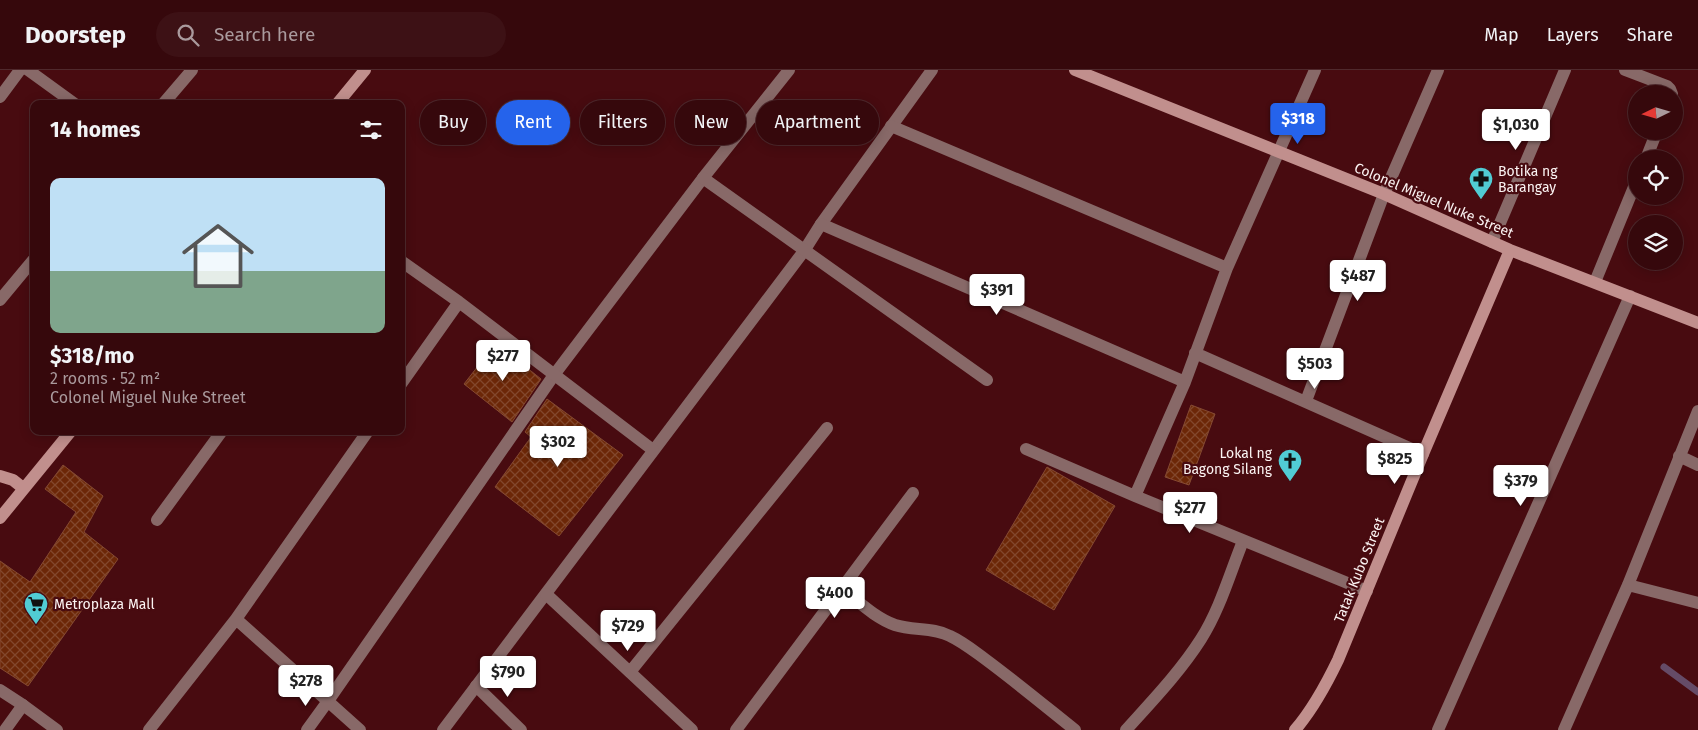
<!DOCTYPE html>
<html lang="en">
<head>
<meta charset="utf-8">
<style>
  :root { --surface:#36080c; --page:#3d1115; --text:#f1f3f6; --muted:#aa9a9d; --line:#50292d; --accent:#2563eb }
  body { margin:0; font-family:"Fira Sans",sans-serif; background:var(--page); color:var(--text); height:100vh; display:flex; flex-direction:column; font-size:19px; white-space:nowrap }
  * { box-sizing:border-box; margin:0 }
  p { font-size:16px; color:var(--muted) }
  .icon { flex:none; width:28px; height:28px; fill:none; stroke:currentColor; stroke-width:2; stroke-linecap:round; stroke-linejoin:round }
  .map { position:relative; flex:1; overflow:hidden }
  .drawer { position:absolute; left:30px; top:30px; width:375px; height:335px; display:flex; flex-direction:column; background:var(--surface); border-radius:10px; box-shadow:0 2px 12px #0003,0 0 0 1px var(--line) }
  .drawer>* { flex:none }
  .hud { position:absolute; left:420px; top:30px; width:475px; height:45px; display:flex; gap:10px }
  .needle { width:32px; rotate:265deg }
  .buttons { position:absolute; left:1628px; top:15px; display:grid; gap:10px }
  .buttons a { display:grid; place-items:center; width:55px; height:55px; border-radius:50%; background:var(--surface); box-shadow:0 2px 12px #0003,0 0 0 1px var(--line); font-size:25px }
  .price { position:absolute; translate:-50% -42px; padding:0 11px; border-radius:5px; background:#fff; color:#222; font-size:16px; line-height:32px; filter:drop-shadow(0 1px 2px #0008) }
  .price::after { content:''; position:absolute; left:50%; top:30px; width:15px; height:11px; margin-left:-8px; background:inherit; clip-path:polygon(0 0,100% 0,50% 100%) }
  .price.on { background:var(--accent); color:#fff }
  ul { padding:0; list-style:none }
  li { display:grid; align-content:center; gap:10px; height:265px; padding:0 20px }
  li+li { border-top:1px solid var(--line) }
  li span { display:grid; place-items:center; height:155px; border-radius:10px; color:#555 }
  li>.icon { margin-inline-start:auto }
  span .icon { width:90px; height:90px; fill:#fffc; stroke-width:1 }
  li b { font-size:21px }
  h2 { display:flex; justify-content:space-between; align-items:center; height:60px; padding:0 20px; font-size:21px }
  .chip { padding:0 18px; border-radius:22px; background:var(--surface); box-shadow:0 2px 12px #0003,0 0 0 1px var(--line); font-size:18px; line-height:45px }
  .chip.on { background:var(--accent); color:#fff }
  header { display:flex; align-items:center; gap:30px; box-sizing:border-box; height:70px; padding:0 25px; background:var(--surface); border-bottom:1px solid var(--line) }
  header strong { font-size:24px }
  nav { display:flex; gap:28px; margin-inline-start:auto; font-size:18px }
  .search { width:350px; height:45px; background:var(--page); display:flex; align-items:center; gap:12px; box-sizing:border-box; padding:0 18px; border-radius:28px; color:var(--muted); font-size:19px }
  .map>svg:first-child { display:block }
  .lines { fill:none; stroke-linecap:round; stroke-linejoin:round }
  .stream { stroke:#654b67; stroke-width:7 }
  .building { fill:url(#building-cross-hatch); stroke:#854931 }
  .lane { stroke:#886968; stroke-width:12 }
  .street { stroke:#886968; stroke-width:12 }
  .secondary { stroke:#c18f8d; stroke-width:12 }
  .labels { text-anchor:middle; stroke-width:4.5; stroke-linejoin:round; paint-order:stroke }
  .poi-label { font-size:14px; fill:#fbf3f2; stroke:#480b10; text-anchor:start }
  .street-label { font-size:14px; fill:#fbf3f2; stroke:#480b10 }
</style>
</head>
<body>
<header>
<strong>Doorstep</strong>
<div class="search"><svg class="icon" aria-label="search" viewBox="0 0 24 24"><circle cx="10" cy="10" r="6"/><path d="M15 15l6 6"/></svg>Search here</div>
<nav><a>Map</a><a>Layers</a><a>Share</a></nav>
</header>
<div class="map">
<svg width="1698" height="660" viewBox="0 0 1698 660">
  <defs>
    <pattern id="building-cross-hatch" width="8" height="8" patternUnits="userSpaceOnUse" patternTransform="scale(1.25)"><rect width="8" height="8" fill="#6c2707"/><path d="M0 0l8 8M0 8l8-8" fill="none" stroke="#82472c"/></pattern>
  </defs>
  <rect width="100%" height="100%" fill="#480b10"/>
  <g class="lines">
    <path class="stream" d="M 1664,597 L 1698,622"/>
  </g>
  <path class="building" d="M 496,273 L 541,309 L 512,352 L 464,314 Z
    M 547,329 L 623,385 L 559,466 L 495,417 L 531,367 L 525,362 Z
    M 1191,335 L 1215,344 L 1189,415 L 1165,407 Z
    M 63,395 L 103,426 L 84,462 L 118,489 L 28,616 L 0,598 L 0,491 L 30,512 L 76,442 L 45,419 Z
    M 1047,397 L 1115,436 L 1054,540 L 986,500 Z"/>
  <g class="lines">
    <path class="lane" d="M 841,518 C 858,531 875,548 895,555 C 913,561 933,557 950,566 C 963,572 974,581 985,589 C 1016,612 1045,636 1075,660
      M 0,620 L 23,635
      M 328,631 L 554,305 L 703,108 L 789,0
      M 443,660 L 804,181 L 821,154 L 932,0
      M 1126,660 C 1152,631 1180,602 1201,569 C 1220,539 1230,503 1243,471"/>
    <path class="street" d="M 28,0 L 75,34
      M 1625,0 L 1667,16 L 1670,19 L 1672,24
      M 0,27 L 20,0
      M 163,34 L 192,0
      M 891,56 L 1227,198
      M 1646,89 L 1657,61
      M 703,108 L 987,310
      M 821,154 L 1185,312
      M 1492,172 L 1565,0
      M 401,191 L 459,232 L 653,380
      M 1595,212 L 1636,112
      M 0,230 L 34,189
      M 1195,283 L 1423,384
      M 401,314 L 459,232
      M 1306,331 L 1384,124 L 1438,0
      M 1026,379 L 1135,426 L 1367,521
      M 1679,386 L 1698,395
      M 1135,426 L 1185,312 L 1227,198 L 1315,0
      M 157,450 L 222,361
      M 1628,515 L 1698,533
      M 546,524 L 692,660
      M 236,549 L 360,660
      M 630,602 L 827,358
      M 476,616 L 521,660
      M 5,660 L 23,635 L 57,660
      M 149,660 L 236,549 L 368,361
      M 307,660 L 328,631
      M 736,660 L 913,423
      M 1438,660 L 1630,226
      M 1564,660 L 1628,515 L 1698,341"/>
    <path class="secondary" d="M 1075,0 L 1384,124 L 1510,180 L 1698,253
      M 337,34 L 365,0
      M 0,406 L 13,410 L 23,418
      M 0,448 L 71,361
      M 1295,660 C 1313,639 1326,615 1338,590 L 1423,384 L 1510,180"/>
  </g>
  <defs>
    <symbol id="pharmacy-pin" viewBox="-11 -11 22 30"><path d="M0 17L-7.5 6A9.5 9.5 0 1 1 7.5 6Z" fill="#51ccd4" stroke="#480b10"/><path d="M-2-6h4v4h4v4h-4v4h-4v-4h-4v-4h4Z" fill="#111"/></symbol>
    <symbol id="church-pin" viewBox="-11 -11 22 30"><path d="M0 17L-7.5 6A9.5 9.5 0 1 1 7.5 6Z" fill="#51ccd4" stroke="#480b10"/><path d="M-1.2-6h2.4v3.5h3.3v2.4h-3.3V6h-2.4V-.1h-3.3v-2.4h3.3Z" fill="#111"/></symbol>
    <symbol id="supermarket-pin" viewBox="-11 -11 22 30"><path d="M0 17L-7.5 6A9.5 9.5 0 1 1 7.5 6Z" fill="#51ccd4" stroke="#480b10"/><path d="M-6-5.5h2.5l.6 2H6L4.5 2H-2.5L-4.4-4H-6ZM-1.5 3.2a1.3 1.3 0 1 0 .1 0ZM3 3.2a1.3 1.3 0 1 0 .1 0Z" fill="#111"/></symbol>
  </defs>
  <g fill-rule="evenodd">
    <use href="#pharmacy-pin" x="1467" y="95" width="28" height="38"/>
    <use href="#church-pin" x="1276" y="377" width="28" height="38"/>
    <use href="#supermarket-pin" x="22" y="520" width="28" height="38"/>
  </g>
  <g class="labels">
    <g class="poi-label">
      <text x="1498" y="106">Botika ng<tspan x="1498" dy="16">Barangay</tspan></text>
      <text x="1272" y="388" text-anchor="end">Lokal ng<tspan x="1272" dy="16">Bagong Silang</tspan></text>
      <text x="54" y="539">Metroplaza Mall</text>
    </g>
    <g class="street-label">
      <text transform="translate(1434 130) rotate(23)" y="5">Colonel Miguel Nuke Street</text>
      <text transform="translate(1359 500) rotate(-68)" y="5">Tatak Kubo Street</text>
    </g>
  </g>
</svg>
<div class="buttons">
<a><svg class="needle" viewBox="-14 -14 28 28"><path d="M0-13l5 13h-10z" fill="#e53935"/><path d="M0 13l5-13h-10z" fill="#aa9a9d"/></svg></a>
<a><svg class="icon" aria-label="locate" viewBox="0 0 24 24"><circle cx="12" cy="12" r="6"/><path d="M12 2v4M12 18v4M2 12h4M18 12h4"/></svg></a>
<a><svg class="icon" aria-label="layers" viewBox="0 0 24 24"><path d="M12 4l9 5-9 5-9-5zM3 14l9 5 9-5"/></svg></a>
</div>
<b class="price on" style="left:1298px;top:75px">$318</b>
<b class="price" style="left:1516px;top:81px">$1,030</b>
<b class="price" style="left:1358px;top:232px">$487</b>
<b class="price" style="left:997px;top:246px">$391</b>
<b class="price" style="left:503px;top:312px">$277</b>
<b class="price" style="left:1315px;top:320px">$503</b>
<b class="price" style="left:558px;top:398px">$302</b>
<b class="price" style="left:1395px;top:415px">$825</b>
<b class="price" style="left:1521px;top:437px">$379</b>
<b class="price" style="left:1190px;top:464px">$277</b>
<b class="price" style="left:835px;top:549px">$400</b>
<b class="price" style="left:628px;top:582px">$729</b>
<b class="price" style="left:508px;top:628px">$790</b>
<b class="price" style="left:306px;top:637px">$278</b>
<div class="hud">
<a class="chip">Buy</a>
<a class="chip on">Rent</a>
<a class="chip">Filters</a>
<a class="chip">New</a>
<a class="chip">Apartment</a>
</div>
<section class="drawer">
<h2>14 homes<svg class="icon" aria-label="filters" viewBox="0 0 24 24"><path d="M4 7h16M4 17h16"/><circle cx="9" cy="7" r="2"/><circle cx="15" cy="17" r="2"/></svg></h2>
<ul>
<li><span style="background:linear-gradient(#bfe0f5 60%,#7fa58c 0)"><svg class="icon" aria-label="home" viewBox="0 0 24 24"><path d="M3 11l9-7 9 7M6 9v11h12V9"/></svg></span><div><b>$318/mo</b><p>2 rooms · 52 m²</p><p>Colonel Miguel Nuke Street</p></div></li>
</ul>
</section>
</div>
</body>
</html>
